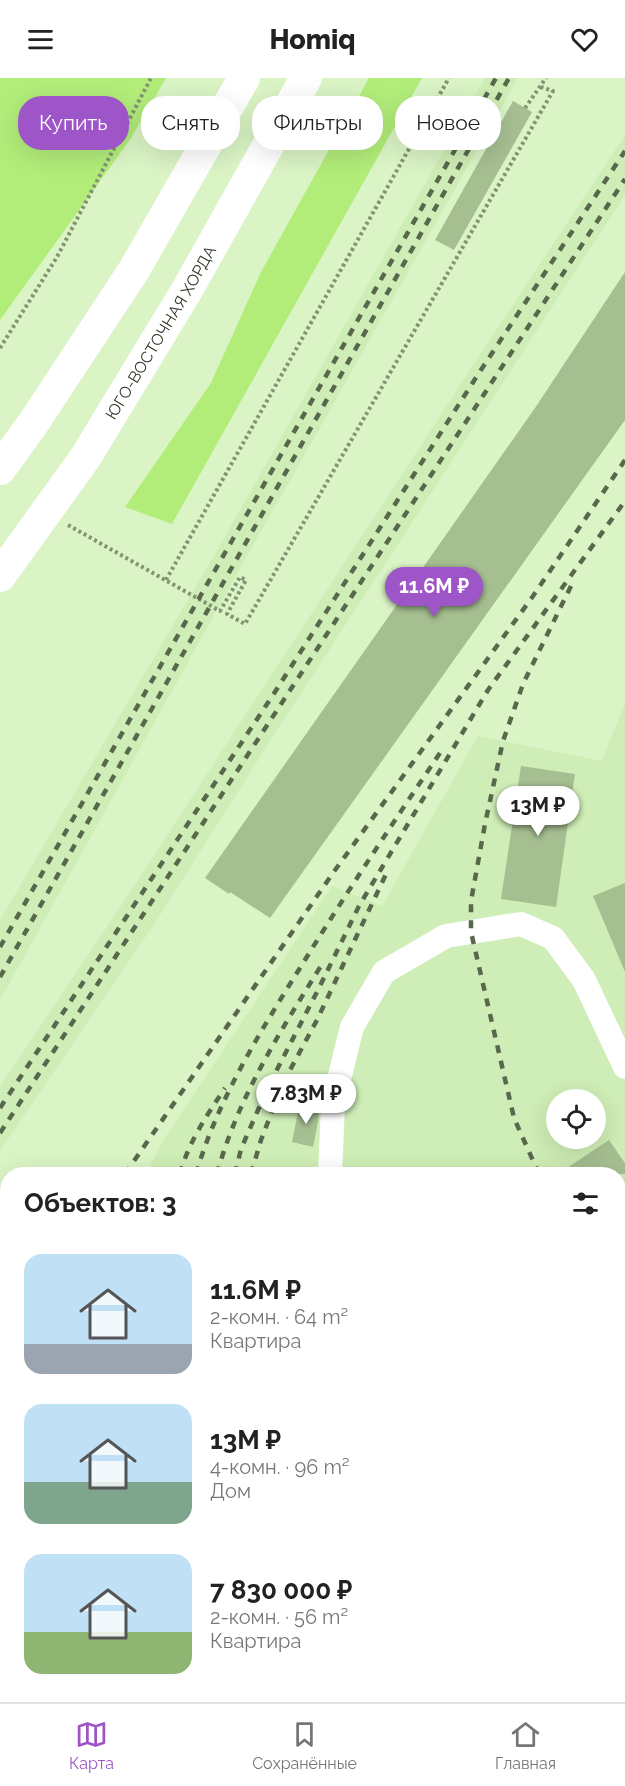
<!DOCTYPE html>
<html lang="ru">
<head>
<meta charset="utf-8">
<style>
  :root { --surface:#fff; --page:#f2f2f2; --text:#222; --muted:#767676; --line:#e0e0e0; --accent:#9e55c8 }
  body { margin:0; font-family:Raleway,sans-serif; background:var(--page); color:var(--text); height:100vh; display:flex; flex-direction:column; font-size:22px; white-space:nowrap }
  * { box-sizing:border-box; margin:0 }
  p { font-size:20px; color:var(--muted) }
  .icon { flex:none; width:33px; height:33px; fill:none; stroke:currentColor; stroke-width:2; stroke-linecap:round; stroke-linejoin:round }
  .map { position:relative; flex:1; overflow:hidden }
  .details { position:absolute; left:0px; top:1089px; width:626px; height:536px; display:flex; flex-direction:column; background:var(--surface); border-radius:24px 24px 0 0; box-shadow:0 6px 24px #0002 }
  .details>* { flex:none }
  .hud { position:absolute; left:18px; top:18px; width:590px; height:54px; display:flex; gap:12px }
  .fabs { position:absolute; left:546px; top:1011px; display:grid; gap:12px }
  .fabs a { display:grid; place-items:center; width:60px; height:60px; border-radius:50%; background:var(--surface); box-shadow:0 6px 24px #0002; font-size:30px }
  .price { position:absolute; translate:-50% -51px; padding:0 14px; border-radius:21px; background:#fff; color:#222; font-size:20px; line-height:39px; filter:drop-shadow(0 2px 3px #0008) }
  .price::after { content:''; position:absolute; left:50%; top:36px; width:18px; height:14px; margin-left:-9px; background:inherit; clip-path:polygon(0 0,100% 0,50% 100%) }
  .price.selected { background:var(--accent); color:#fff }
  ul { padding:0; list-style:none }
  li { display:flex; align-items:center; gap:18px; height:150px; padding:0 24px }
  li span { display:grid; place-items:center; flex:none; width:168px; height:120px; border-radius:18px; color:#555 }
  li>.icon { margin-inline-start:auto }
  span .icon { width:72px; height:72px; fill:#fffc; stroke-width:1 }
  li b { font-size:26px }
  h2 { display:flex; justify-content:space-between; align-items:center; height:72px; padding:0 24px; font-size:26px }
  .chip { padding:0 21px; border-radius:24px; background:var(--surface); box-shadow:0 6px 24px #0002; font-size:21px; line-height:54px }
  .chip.selected { background:var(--accent); color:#fff }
  header { display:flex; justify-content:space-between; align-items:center; height:78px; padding:0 24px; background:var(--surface); font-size:27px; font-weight:800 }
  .tabs { display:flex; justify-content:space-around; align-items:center; height:84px; border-top:2px solid var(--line); background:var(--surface); font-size:16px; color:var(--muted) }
  .tabs a { display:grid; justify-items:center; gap:3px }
  .tabs .selected { color:var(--accent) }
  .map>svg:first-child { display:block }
  .built { fill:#cfedb6; fill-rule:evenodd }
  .green { fill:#b2ed7a }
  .building { fill:#a6bf91 }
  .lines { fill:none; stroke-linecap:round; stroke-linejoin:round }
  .path { stroke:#829474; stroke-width:4; stroke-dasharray:3 3; stroke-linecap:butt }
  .minor { stroke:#fff; stroke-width:24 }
  .major { stroke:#fff; stroke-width:32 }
  .rail { stroke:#59674d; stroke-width:4.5; stroke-dasharray:8 8; stroke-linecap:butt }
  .labels { text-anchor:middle; stroke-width:4.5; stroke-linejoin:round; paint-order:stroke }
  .street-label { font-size:16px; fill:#2e3826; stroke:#fff }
</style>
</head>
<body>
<header><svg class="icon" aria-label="menu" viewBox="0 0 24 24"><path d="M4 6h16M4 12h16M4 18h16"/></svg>Homiq<svg class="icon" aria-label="heart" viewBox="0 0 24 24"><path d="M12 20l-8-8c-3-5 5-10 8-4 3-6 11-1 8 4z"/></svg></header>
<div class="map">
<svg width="625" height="1624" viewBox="0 0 625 1624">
  <rect width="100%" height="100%" fill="#daf4c5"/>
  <path class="built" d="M 485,0 L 518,0 L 242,487 L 0,922 L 0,842 L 219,469 Z
    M 625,57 L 625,117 L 277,652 L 155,845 L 0,1073 L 0,1008 L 119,831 L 485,269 Z
    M 625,625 L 625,1624 L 0,1624 L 0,1366 L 7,1356 L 8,1617 L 618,1617 L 618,1096 L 146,1096 L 166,1058 L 332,808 L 382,828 L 478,658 L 602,683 ZM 556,1022 L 596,1022 L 596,1060 L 556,1060 Z"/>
  <path class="green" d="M 0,0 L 166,0 L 131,60 L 0,242 Z
    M 369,0 L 422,0 L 172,446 L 125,429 L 211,305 L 261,194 Z"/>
  <path class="building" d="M 513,23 L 532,34 L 454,172 L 435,162 Z
    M 625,194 L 625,342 L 270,840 L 230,814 L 229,816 L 205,800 L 535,330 Z
    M 521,688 L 575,696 L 556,829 L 501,821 Z
    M 625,805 L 625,894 L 593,818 Z
    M 300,1024 L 319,1028 L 318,1044 L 313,1069 L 292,1064 Z
    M 609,1062 L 625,1085 L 625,1096 L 558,1096 Z"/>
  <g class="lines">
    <path class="path" d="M 525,30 L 546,0
      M 0,270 L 57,179 L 151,0
      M 68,447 L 220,533 L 240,499 L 246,502 L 227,536 L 245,546 L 553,13 L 541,9
      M 166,502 L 449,0"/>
    <path class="minor" d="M 330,1096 L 333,1026 L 352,949 L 384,894 L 446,858 L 521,846 L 553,860 L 584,902 L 625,989
      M 220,1617 L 221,1624
      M 596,1617 L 601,1624"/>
    <g class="major">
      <path d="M 0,391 L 34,344 L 134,192 L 244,0"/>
      <path id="s1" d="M 0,498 L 85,380 L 187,212 L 306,0"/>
    </g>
    <path class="rail" d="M 0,869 L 496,0
      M 0,899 L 509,0
      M 0,1030 L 273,617 L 477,298 L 625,73
      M 0,1055 L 625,101
      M 125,1096 L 333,795 L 533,518 L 625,382
      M 180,1096 C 188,1065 207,1037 225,1010
      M 196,1096 C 217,1023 260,954 300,890 C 346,815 395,742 444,669
      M 217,1096 C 238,1018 282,951 324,883
      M 235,1096 L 241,1071 L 268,1009 L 319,910 L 359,828 L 488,612 L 625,423
      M 251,1096 L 261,1062 L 283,1005 L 317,942 L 387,794
      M 539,1096 L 514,1040 L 471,854 L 471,823 L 485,746 L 503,663 L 523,606 L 571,508
      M 618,1232 L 625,1243
      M 4,1277 L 8,1272
      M 0,1332 L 8,1320
      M 306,1617 L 310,1624
      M 106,1624 L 106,1617
      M 123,1624 L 124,1617"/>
  </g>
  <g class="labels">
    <g class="street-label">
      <text dy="6" stroke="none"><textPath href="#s1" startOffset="292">ЮГО-ВОСТОЧНАЯ ХОРДА</textPath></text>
    </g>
  </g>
</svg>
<div class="fabs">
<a><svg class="icon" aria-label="locate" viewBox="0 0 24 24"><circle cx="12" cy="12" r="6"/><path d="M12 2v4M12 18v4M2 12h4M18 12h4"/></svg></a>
</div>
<b class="price selected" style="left:434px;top:540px">11.6M ₽</b>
<b class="price" style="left:538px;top:759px">13M ₽</b>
<b class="price" style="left:306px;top:1047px">7.83M ₽</b>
<div class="hud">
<a class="chip selected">Купить</a>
<a class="chip">Снять</a>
<a class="chip">Фильтры</a>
<a class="chip">Новое</a>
</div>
<section class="details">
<h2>Объектов: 3<svg class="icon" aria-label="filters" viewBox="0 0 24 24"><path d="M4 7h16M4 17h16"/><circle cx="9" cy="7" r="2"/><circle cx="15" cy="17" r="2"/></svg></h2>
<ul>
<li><span style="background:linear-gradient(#bfe0f5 75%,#9aa5b1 0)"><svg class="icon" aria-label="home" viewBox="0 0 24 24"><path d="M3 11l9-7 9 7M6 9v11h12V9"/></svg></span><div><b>11.6M ₽</b><p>2-комн. · 64 m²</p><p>Квартира</p></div></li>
<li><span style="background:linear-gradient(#bfe0f5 65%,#7fa58c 0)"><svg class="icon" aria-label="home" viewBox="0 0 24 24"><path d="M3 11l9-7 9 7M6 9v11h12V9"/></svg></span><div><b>13M ₽</b><p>4-комн. · 96 m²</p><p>Дом</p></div></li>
<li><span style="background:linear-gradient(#bfe0f5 65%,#8fb573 0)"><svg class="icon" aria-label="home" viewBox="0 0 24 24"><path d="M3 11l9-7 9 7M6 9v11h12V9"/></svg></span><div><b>7 830 000 ₽</b><p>2-комн. · 56 m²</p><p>Квартира</p></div></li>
</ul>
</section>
</div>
<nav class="tabs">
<a class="selected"><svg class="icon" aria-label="map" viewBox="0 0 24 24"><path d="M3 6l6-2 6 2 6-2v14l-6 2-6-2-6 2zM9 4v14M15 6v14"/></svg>Карта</a>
<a><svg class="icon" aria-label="saved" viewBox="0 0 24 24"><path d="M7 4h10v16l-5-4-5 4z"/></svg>Сохранённые</a>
<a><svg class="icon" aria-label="home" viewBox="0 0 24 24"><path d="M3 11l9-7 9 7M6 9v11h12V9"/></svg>Главная</a>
</nav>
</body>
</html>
